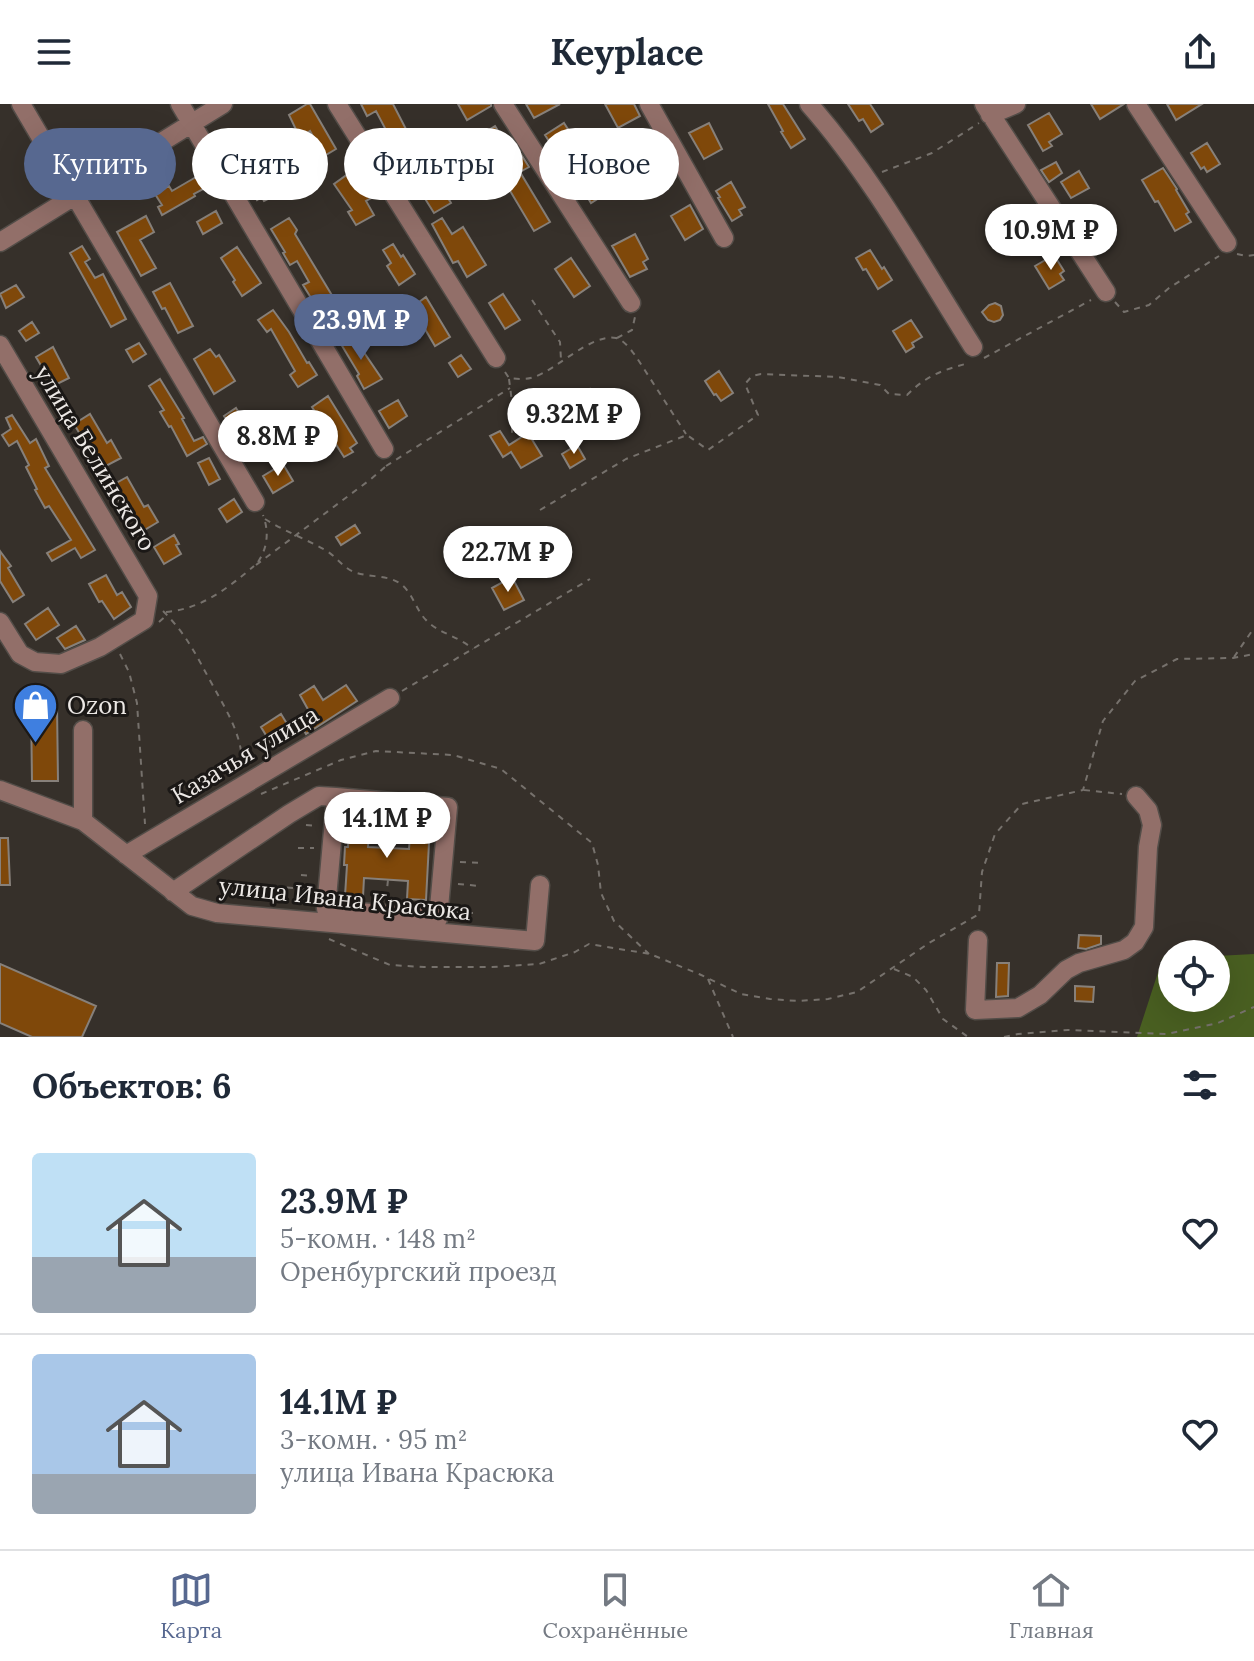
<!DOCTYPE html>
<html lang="ru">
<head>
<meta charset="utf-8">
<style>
  :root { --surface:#fff; --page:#f6f6f7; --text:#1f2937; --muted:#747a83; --line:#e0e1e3; --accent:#576890 }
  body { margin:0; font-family:Lora,serif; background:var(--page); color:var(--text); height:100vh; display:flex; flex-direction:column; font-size:30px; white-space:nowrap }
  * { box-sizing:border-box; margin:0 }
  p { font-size:26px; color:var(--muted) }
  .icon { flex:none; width:44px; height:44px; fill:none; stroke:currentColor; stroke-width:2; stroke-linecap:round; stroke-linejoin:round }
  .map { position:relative; height:933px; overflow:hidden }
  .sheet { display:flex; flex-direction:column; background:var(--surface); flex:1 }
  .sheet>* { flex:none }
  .banner { position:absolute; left:24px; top:24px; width:800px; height:72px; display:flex; gap:16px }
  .buttons { position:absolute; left:1158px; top:836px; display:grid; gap:16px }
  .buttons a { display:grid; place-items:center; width:72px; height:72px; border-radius:50%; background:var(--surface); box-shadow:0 8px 32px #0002; font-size:40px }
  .price { position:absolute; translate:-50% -68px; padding:0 18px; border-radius:28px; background:#fff; color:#222; font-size:26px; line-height:52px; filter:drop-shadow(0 2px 4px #0008) }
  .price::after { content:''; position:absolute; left:50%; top:48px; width:24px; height:18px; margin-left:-12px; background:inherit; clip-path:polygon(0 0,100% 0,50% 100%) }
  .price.active { background:var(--accent); color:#fff }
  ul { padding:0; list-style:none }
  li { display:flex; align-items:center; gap:24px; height:200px; padding:0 32px }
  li+li { border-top:2px solid var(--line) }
  li span { display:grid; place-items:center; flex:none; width:224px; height:160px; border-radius:8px; color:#555 }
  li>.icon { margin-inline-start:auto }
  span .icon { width:96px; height:96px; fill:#fffc; stroke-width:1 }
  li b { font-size:34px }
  h2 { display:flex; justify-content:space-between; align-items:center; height:96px; padding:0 32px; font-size:34px }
  .pill { padding:0 28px; border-radius:36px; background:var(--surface); box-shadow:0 8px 32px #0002; font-size:28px; line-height:72px }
  .pill.active { background:var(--accent); color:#fff }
  header { display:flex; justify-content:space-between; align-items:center; height:104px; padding:0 32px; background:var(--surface); font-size:36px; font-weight:700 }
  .tab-bar { display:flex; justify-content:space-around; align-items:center; height:112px; border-top:2px solid var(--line); background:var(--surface); font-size:22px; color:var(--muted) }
  .tab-bar a { display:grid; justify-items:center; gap:4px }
  .tab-bar .active { color:var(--accent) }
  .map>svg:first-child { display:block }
  .green { fill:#495f21 }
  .building { fill:#7f480a; stroke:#87807a; stroke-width:2 }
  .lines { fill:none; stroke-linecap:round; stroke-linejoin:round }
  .minor-casing { stroke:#534d48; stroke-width:21 }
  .path { stroke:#76716c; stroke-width:2; stroke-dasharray:6 6; stroke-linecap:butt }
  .minor { stroke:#926f69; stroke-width:18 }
  .labels { text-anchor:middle; stroke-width:6; stroke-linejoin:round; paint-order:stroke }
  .street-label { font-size:24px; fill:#ece8e5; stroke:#1b1816 }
  .poi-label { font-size:24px; fill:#ece8e5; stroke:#1b1816; text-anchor:start }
</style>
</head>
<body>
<header><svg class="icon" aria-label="menu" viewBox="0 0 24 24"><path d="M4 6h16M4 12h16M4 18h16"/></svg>Keyplace<svg class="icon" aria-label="share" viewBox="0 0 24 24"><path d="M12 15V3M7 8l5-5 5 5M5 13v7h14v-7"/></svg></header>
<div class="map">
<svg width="1254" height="933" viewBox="0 0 1254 933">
  <rect width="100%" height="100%" fill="#36302a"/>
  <path class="green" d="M 1254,850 L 1254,933 L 1137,933 L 1163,853 L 1172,853 L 1172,894 L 1216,894 L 1216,852 Z"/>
  <path class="building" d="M 307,0 L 310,0 L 336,45 L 324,52 L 310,27 L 300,34 L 289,11 Z
    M 361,0 L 393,0 L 425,62 L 441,87 L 443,86 L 451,99 L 434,109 L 407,66 L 376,7 L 367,12 Z
    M 458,0 L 491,0 L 491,2 L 467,16 Z
    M 526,0 L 560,0 L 534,14 Z
    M 605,0 L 634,0 L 640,12 L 618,24 Z
    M 768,0 L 783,0 L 805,35 L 791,44 L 781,28 L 783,27 Z
    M 848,0 L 870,0 L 883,20 L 871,28 L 863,15 L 859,17 Z
    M 1091,0 L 1124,0 L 1100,15 Z
    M 1167,0 L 1202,0 L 1176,16 Z
    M 1049,9 L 1062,30 L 1049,38 L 1052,42 L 1043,47 L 1028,21 Z
    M 564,19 L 571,30 L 566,33 L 568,37 L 554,45 L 545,31 Z
    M 709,19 L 722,45 L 704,55 L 689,29 Z
    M 495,22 L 513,51 L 519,47 L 529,63 L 520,68 L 550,118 L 534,127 L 509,85 L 507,86 L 493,63 L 495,61 L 477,33 Z
    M 656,37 L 670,63 L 654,71 L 640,46 Z
    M 1207,39 L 1220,60 L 1207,68 L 1204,63 L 1201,65 L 1191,49 Z
    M 245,47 L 260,76 L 267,71 L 275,86 L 270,88 L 272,93 L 264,97 L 262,93 L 257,96 L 241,67 L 236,70 L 228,56 Z
    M 1056,58 L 1062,69 L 1049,78 L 1041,66 Z
    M 596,63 L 610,87 L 591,99 L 576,74 Z
    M 1163,64 L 1177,85 L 1176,86 L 1189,108 L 1186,110 L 1191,118 L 1175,127 L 1158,97 L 1155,98 L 1142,76 Z
    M 1079,67 L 1089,84 L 1071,94 L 1061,78 Z
    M 348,70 L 358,85 L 368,79 L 375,92 L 366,97 L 374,111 L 356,121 L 348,108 L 352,106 L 334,80 Z
    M 196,73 L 203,85 L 194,90 L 195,92 L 162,111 L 158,103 L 162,101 L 155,90 L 169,82 L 172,87 Z
    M 731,78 L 745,103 L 739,106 L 742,111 L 732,117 L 718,94 L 720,93 L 716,87 Z
    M 690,101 L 703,125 L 685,136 L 671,112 Z
    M 216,107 L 222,119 L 203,130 L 197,118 Z
    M 1102,110 L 1113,128 L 1092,139 L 1082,122 Z
    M 146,112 L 154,128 L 140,136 L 156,164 L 141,172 L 117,128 Z
    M 289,114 L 297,126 L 295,130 L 342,208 L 326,218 L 303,181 L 309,178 L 297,157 L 290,161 L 283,149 L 285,148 L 271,125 Z
    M 442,114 L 452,130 L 463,123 L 486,161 L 467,173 L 458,157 L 453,159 L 432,120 Z
    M 635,130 L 648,155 L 643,158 L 647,165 L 630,173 L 612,142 Z
    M 393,140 L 401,153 L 403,151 L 415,170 L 399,181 L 387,162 L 391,159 L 383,146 Z
    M 82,142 L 90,155 L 85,158 L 95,174 L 103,170 L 126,215 L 111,223 L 70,149 Z
    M 237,143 L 261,179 L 242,192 L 233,178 L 235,176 L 221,154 Z
    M 870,146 L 882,165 L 884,163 L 892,176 L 878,185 L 866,165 L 863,166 L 856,154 Z
    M 1054,151 L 1064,167 L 1060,170 L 1064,176 L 1049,185 L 1035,162 Z
    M 571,154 L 590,182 L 574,193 L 555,165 Z
    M 170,179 L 193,222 L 178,229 L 165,204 L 162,205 L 153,188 Z
    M 16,181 L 24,193 L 6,204 L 0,190 Z
    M 503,190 L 520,216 L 505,225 L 489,199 Z
    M 426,193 L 450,233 L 435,242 L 412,203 Z
    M 995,199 L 1001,202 L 1003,211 L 1000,216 L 994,218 L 988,216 L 982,208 L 989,201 Z
    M 273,206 L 289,228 L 307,259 L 309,258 L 317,271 L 298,283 L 290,271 L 295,267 L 271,225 L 267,228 L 258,216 Z
    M 911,216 L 922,233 L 912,239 L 914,243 L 906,248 L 893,227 Z
    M 32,218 L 39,229 L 26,237 L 19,227 Z
    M 358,230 L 366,242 L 361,244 L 382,275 L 364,285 L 357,272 L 359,270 L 341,240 Z
    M 139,239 L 146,250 L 133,258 L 126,246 Z
    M 53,243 L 69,274 L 53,282 L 36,253 Z
    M 210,245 L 216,253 L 219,251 L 235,277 L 214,290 L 194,255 Z
    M 461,251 L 471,265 L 458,273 L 449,259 Z
    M 719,267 L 733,289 L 721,297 L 716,290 L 714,291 L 705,277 Z
    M 160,275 L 184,314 L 182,315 L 194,337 L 203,333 L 207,340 L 187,352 L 171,322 L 169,323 L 160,308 L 164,306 L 149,282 Z
    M 590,285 L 601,303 L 577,318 L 566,300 Z
    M 328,292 L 357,339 L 350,344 L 353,348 L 344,353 L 312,303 Z
    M 398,296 L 407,312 L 389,324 L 379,307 Z
    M 236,304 L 244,317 L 232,325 L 224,312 Z
    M 90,310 L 107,339 L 111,336 L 121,354 L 104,363 L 88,335 L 84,337 L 74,320 Z
    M 12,311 L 30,339 L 36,335 L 49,362 L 45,364 L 95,446 L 81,454 L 75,444 L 52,457 L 47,449 L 71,436 L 49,402 L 45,404 L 35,386 L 37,385 L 26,363 L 29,361 L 17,337 L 9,342 L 2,331 L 11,325 L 6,314 Z
    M 500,327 L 509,341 L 528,329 L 542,352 L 521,364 L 511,348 L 503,353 L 490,332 Z
    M 256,332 L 264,348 L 250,355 L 243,339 Z
    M 577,341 L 585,355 L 570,364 L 562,350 Z
    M 209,354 L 220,375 L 209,381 L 198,359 Z
    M 283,360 L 293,377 L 273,389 L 263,372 Z
    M 127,373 L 144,403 L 148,401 L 158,418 L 141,428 L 125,398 L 121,400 L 111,382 Z
    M 234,395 L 242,408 L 227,418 L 219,405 Z
    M 355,421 L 360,429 L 341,441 L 336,433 Z
    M 174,431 L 179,440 L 176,441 L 181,450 L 164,460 L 154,443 Z
    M 0,447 L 11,462 L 8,464 L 24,491 L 13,498 L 0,477 Z
    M 106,471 L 117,491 L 122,488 L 131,503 L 114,515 L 102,497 L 99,498 L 89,480 Z
    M 512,473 L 524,496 L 504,506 L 492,484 Z
    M 48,504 L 59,521 L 36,536 L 25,520 Z
    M 76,522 L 85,536 L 65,545 L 57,534 Z
    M 346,581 L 357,597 L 306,630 L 298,616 L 310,609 L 300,591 L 314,582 L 323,596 Z
    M 31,601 L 57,601 L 58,677 L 32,677 Z
    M 281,610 L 292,628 L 272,641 L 261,623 Z
    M 350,714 L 370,715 L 368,743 L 409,745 L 411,719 L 430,720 L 426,796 L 407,795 L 408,777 L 364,774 L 363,793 L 345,792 L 347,761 L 344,761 L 345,743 L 348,743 Z
    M 0,734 L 8,734 L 10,781 L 0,781 Z
    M 1079,831 L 1101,832 L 1101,840 L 1086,845 L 1078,844 Z
    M 997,859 L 1009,859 L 1008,892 L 996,893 Z
    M 0,860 L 96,902 L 82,933 L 32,933 L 0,919 Z
    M 1075,882 L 1094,883 L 1093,898 L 1075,897 Z"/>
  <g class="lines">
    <defs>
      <path id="minor" d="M 21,0 L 255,398
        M 180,0 L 384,345
        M 337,0 L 496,254
        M 503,0 L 631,199
        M 649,0 L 724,134
        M 809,0 C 873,73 921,161 973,243
        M 984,0 L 1106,188
        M 1136,0 L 1227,139
        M 990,11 L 1016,0
        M 0,138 L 223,0
        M 0,241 L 148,492 L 144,516 L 100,543 L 61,560 L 35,558 L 20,550 L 0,518
        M 83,626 L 83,717
        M 0,686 L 83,717 L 192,802 L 217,809 L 535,837 L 540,781
        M 126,751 L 390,594
        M 173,788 L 289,710 L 319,692 L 336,693 L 448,703 L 438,815 L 326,805 L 336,693
        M 978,836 L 975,906 L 1018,904 L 1040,891 L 1066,866 L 1079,859 L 1124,846 L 1135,838 L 1144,823 L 1148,743 L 1152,721 L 1148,706 L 1136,692"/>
    </defs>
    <use href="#minor" class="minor-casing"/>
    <path class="path" d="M 882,68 L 932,49 L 979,19
      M 1237,150 L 1246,152 L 1254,151
      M 532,196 L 560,238 L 561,256
      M 1115,198 L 1124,208 L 1149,201 L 1169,184 L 1219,152
      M 617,234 L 632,226 L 635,213
      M 984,254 L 1091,196
      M 505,268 L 509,274 C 517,275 526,276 534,273 C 556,266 592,229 616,234 C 624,236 630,245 635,251 L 686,330
      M 509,275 L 512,298 L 512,330
      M 386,362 L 510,284
      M 540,406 L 626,355 L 687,331 L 708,346 L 758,311 L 745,280 L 752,272 L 761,270 L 838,273 L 880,281 L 889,290 L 907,291 C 927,271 943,266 969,259
      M 265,415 C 284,427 306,435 325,446 C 336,452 342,463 354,468 C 369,474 389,470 402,481 C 413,490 416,506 426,516 C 438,529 458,532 473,545
      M 258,458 C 268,443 269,427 263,411
      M 256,461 L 371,375 L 385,363 L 386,359
      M 163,507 C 187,531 196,551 212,580 C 226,606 243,632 242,662
      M 166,508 C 201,505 227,485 254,462
      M 159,518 L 167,511
      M 120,550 L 129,568 L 137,599 L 145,720
      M 1234,553 L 1254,524
      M 402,587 L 590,475
      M 1084,686 L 1122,690
      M 261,690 L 341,656 L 376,647 L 453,651 L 501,665 L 592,739 L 598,761 L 601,789 L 614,817 L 649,850
      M 306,721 L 316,722
      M 298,744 L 314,744
      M 460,758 L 483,759
      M 301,771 L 311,772
      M 458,780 L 480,782
      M 263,782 L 310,785
      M 386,794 L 388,776
      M 456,808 L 473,809
      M 329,835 L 390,861 L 424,863 L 492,863 L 539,860 L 575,848 L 589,840 L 650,850 L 699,870 L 741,890 L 770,895 L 798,897 L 828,895 L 857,888 L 929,839 L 979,810 L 982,768 L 995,730 L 1022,700 L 1083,686 L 1103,617 L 1135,577 L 1177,555 L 1233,554 L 1254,550
      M 894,865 L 913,873 L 926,886 L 943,915 L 968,933
      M 708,875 L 733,933
      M 1004,933 L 1018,930 L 1068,926 L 1167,930 L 1218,919 L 1254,903"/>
    <use href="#minor" class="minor"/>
  </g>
  <defs>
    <symbol id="shop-pin" viewBox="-11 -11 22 30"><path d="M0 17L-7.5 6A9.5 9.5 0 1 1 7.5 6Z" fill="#3f7fe0" stroke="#1b1816"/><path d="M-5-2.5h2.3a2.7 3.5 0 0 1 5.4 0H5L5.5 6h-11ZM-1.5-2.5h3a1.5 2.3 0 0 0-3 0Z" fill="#fff"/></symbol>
  </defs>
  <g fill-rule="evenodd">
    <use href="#shop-pin" x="10" y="576" width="51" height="69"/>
  </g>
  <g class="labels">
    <g class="street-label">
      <text transform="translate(95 354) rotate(59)" y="8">улица Белинского</text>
      <text transform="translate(245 651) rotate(-31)" y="8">Казачья улица</text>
      <text transform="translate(345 795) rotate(6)" y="8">улица Ивана Красюка</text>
    </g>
    <g class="poi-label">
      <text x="67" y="610">Ozon</text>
    </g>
  </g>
</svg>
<div class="buttons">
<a><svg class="icon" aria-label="locate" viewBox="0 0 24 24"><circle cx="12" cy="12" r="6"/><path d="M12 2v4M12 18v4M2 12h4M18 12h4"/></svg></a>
</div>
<b class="price" style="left:1051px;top:168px">10.9M ₽</b>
<b class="price active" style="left:361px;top:258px">23.9M ₽</b>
<b class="price" style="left:574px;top:352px">9.32M ₽</b>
<b class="price" style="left:278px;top:374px">8.8M ₽</b>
<b class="price" style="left:508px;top:490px">22.7M ₽</b>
<b class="price" style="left:387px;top:756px">14.1M ₽</b>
<div class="banner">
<a class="pill active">Купить</a>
<a class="pill">Снять</a>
<a class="pill">Фильтры</a>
<a class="pill">Новое</a>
</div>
</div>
<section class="sheet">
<h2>Объектов: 6<svg class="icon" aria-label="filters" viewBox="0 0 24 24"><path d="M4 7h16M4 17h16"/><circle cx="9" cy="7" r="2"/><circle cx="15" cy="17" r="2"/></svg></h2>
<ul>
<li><span style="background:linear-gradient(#bfe0f5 65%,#9aa5b1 0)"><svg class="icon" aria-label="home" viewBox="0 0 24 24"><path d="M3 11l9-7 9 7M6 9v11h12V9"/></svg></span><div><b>23.9M ₽</b><p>5-комн. · 148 m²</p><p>Оренбургский проезд</p></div><svg class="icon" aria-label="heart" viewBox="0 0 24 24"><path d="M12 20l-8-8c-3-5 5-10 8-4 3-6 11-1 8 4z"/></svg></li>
<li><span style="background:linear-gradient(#a9c7e8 75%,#9aa5b1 0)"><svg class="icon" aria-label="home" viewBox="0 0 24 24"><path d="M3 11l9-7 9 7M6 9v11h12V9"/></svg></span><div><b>14.1M ₽</b><p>3-комн. · 95 m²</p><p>улица Ивана Красюка</p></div><svg class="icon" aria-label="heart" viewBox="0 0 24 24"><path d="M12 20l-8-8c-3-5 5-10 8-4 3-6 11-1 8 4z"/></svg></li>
</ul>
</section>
<nav class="tab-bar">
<a class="active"><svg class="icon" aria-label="map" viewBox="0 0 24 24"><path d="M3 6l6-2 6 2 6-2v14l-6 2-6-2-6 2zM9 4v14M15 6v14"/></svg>Карта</a>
<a><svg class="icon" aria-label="saved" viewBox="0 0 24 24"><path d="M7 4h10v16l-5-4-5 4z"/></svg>Сохранённые</a>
<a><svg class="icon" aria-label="home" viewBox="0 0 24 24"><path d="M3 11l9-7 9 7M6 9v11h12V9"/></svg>Главная</a>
</nav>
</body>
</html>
